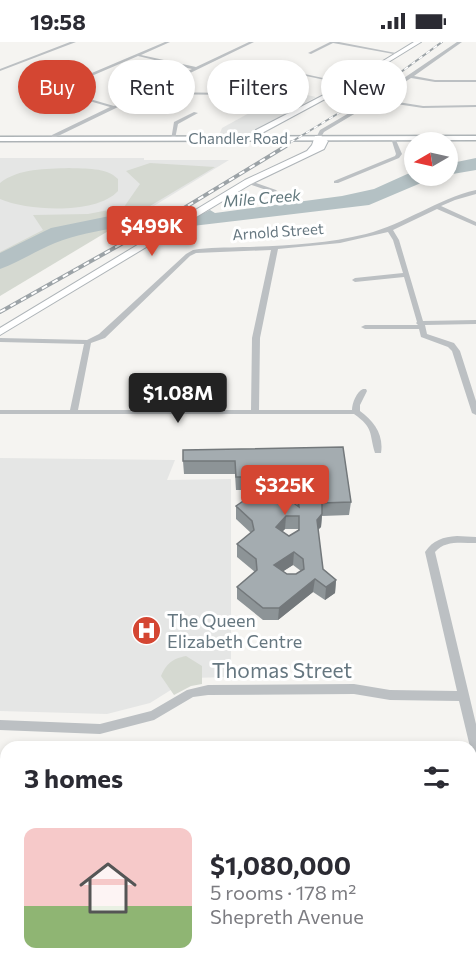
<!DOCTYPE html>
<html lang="en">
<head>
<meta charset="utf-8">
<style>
  :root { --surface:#fff; --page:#f7f7f7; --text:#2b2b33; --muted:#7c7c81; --accent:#d44632 }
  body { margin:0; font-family:Commissioner,sans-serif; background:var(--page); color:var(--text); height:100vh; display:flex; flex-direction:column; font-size:22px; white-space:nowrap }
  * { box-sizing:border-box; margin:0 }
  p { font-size:20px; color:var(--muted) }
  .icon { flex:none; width:33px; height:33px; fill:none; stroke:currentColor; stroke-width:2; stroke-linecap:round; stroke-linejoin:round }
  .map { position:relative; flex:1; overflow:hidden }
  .details { position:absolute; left:0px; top:699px; width:477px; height:236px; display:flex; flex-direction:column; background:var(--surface); border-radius:18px 18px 0 0; box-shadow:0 3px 9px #0003 }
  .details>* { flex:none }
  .hud { position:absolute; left:18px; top:18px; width:441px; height:54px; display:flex; gap:12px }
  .needle { width:39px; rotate:261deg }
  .controls { position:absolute; left:404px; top:90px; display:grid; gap:12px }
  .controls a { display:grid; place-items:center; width:54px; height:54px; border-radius:50%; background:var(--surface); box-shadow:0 3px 9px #0003; font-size:30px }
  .price { position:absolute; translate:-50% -51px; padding:0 14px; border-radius:6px; background:var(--accent); color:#fff; font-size:20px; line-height:39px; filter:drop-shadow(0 2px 3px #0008) }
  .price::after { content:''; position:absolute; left:50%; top:36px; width:18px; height:14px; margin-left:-9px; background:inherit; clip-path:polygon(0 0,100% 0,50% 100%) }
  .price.on { background:#222; color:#fff }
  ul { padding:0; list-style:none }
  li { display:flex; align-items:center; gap:18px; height:150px; padding:0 24px }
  li span { display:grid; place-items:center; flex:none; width:168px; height:120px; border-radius:12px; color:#555 }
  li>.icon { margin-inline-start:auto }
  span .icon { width:72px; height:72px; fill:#fffc; stroke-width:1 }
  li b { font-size:26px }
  h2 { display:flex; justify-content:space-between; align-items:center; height:72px; padding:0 24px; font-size:26px }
  .pill { padding:0 21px; border-radius:27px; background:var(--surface); box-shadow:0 3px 9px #0003; font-size:21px; line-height:54px }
  .pill.on { background:var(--accent); color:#fff }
  .status { display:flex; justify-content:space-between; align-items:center; height:42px; padding:0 30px; background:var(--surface); direction:ltr }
  .status svg { height:16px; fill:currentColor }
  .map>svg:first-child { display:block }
  .built { fill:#e5e6e5 }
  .green { fill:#d5d9d1 }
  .water { fill:#b4c1c4 }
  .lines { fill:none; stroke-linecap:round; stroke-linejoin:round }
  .secondary-casing { stroke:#aeb4b8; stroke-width:2 }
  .primary-casing { stroke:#adb3b6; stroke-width:3 }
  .street { fill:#bcc0c3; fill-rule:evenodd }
  .secondary { fill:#fff; fill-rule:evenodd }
  .primary { fill:#fff; fill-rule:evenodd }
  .rail-far1-casing { stroke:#9ca3a7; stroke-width:2 }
  .rail-casing { stroke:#9ca3a7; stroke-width:4 }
  .rail-far1 { stroke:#fff; stroke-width:1.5; stroke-dasharray:4.5; stroke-linecap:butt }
  .rail { stroke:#fff; stroke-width:2; stroke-dasharray:6; stroke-linecap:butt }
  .wall { fill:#8d9497; fill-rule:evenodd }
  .shaded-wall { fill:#73787b }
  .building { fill:#a4acb0; stroke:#73787b; stroke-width:1.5; fill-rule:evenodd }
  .labels { text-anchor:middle; stroke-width:6; stroke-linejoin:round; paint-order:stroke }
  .far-street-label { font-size:15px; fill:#667780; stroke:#fff }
  .far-water-label { font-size:16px; font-style:italic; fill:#62787d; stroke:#fff }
  .poi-label { font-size:18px; fill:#667780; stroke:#fff; text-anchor:start }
  .near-street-label { font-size:21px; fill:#667780; stroke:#fff }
</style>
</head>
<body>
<div class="status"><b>19:58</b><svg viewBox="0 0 49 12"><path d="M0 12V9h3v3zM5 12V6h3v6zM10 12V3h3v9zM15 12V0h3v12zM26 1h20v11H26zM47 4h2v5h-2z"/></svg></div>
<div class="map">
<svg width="476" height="934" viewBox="0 0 476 934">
  <rect width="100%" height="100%" fill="#f5f4f1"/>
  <path class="built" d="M 289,49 L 316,55 L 248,94 L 219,94 L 222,86 Z
    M 0,116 L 144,116 L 144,118 L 229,118 L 144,170 L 0,211 Z
    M 0,416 L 175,418 L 167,438 L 231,437 L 231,635 L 190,636 L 150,661 L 107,672 L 0,669 Z"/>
  <path class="green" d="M 150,121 L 215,125 L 0,254 L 0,210 L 43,188 L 33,173 L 88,172 L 124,165 L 140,142 L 126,129 Z
    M 69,126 C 85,127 106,125 118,137 L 118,149 C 96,173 28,169 0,157 L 0,141 C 19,126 46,127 69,126 Z
    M 186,614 L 202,624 L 202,642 L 191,644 L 174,653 L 161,634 C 167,621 172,617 186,614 Z"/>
  <path class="water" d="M 476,116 L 476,128 L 447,133 L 447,122 Z
    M 414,129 L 414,134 L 446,134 L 428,138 L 369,163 L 184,185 L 189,180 C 147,183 94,185 55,201 C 36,209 19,220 0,227 L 0,211 L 51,186 L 149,166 L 156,166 L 152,173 L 204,171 L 210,168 L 215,171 L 342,154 L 374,147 Z"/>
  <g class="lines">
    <defs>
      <path id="secondary" d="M 414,0 L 421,0 L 351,43 L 262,91 L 259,99 L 252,97 L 256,88 L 347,41 Z
        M 315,94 L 321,94 L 328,99 L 324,107 L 251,142 L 0,293 L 0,286 L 245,138 L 307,109 L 312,103 Z"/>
      <path id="primary" d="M 476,94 L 476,98 L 0,99 L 0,95 Z"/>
    </defs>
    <use href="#secondary" class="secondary-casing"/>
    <use href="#primary" class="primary-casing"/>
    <path class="street" d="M 70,0 L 76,0 L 0,29 L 0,27 Z
      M 165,0 L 170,0 L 141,13 L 196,25 L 249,0 L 254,0 L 151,50 L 238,51 L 286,28 L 351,42 L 349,43 L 287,30 L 239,53 L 145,52 L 56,95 L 55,98 L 51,98 L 52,93 L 110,65 L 55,49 L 36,49 L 34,47 L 54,47 ZM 138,14 L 192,27 L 114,64 L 59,48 Z
      M 330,0 L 339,0 L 401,12 L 399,13 L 333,1 L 311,12 L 308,11 Z
      M 457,0 L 462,0 L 414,34 L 435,38 L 476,38 L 476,40 L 435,40 L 411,36 L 379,57 L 423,64 L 476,63 L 476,65 L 423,66 L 376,59 L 324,90 L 320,97 L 316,96 L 320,88 L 373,57 Z
      M 194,70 L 198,71 L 178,82 L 175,97 L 171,98 L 174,80 Z
      M 393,95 L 395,96 L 402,112 L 399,116 L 338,141 L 334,141 L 334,139 L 395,114 L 396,112 L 391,96 Z
      M 248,138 L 276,148 L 277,149 L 272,150 L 246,141 L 245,140 Z
      M 476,148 L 476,152 L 455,158 L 441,164 L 476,180 L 476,184 L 437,167 L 393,188 L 399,198 L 423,279 L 476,278 L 476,282 L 425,283 L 427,292 L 454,301 L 460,309 L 476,359 L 476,373 L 472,371 L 452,309 L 448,305 L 421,295 L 419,287 L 365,287 L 361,285 L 365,283 L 418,283 L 416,281 L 417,280 L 404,235 L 355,240 L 352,238 L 355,236 L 403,231 L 393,198 L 388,190 L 340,201 L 278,207 L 260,296 L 259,368 L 352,368 C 352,361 357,349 363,347 L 366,347 L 367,349 L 360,363 L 360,369 C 374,379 384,393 381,411 L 375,411 C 369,391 374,386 354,372 L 0,372 L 0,368 L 70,368 L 84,302 L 0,300 L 0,296 L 87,298 L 99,292 L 186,212 L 193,208 C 209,205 226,206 243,205 C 284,204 326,202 366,192 C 405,182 437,157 476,148 ZM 271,208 L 252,296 L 251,368 L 78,368 L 91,301 L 105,296 L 190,214 L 196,211 Z
      M 457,494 L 476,495 L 476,501 C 461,501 445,498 435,510 L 476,682 L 476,711 L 472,710 L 470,705 L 459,659 L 390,658 L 354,652 L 208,653 L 193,655 L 154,678 L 100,692 L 0,688 L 0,678 L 100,682 L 151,669 L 187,648 L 208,643 L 354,642 L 390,648 L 457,649 L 425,510 C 433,498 443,495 457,494 Z
      M 0,848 L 6,849 L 6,863 L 0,862 Z
      M 6,904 L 6,928 L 10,928 L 9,934 L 0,934 L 0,909 L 1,906 Z"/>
    <use href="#secondary" class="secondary"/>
    <use href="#primary" class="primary"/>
    <defs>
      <path id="rail-far1" d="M 283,105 L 375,49 L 442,0"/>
      <path id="rail" d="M 0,270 L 166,177 L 286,104"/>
    </defs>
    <use href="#rail-far1" class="rail-far1-casing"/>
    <use href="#rail" class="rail-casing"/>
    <use href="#rail-far1" class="rail-far1"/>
    <use href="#rail" class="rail"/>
  </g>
  <path class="wall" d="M 343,405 L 351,460 L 349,473 L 322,474 L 321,485 L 318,488 L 323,527 L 336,538 L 335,551 L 325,558 L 313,550 L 278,578 L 263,578 L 237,557 L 237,545 L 255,530 L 237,515 L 237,502 L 251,491 L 236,477 L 236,464 L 260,448 L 236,448 L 235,432 L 184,432 L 183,419 ZM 275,448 L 295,448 L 297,464 ZM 285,487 L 298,487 L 298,489 L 289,494 L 282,489 ZM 293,523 L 301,529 L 296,532 L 287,532 L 283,529 Z"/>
  <path class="shaded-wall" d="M 322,472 L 321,485 L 315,490 L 317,478 Z
    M 286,474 L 285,487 L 275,498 L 276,485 Z
    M 294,510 L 293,523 L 273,536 L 274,523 Z
    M 315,537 L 313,550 L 278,578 L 279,566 Z
    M 336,538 L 335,551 L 325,558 L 326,545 Z"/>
  <path class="building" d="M 343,405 L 351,460 L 322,461 L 322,472 L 317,478 L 323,527 L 336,538 L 326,545 L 315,537 L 279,566 L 263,566 L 237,545 L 257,528 L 256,517 L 237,502 L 254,488 L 252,479 L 236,464 L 268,442 L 299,465 L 296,435 L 236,435 L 235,419 L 183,419 L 183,408 ZM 286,474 L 299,474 L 299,488 L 289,494 L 276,485 ZM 294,510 L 303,517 L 304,527 L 296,532 L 287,532 L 274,523 Z"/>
  <defs>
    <symbol id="hospital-disc" viewBox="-11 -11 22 22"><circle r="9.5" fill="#d44632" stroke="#fff"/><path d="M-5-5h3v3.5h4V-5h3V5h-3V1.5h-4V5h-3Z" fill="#fff"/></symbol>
  </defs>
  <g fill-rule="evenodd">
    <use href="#hospital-disc" x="130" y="572" width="33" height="33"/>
  </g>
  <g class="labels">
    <g class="far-street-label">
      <text x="238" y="102">Chandler Road</text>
      <text transform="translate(278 190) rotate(-4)" y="5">Arnold Street</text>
    </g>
    <g class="far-water-label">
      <text transform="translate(262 156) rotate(-5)" y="6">Mile Creek</text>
    </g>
    <g class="poi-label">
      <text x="167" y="585">The Queen<tspan x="167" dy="21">Elizabeth Centre</tspan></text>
    </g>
    <g class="near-street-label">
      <text x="282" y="636">Thomas Street</text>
    </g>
  </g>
</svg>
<div class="controls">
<a><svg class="needle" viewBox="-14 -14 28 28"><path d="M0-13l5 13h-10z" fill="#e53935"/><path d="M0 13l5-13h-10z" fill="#7c7c81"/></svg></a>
</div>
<b class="price" style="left:152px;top:215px">$499K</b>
<b class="price on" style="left:178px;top:382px">$1.08M</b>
<b class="price" style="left:285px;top:474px">$325K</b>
<div class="hud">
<a class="pill on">Buy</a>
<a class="pill">Rent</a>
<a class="pill">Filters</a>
<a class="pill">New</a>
</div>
<section class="details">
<h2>3 homes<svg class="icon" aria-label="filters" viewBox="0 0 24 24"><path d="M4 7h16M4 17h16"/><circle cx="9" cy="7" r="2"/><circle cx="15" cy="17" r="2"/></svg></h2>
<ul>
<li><span style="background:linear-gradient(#f6c9c9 65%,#8fb573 0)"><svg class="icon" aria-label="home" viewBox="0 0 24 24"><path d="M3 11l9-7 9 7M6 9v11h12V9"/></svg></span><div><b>$1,080,000</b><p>5 rooms · 178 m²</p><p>Shepreth Avenue</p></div></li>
</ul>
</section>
</div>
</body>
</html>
